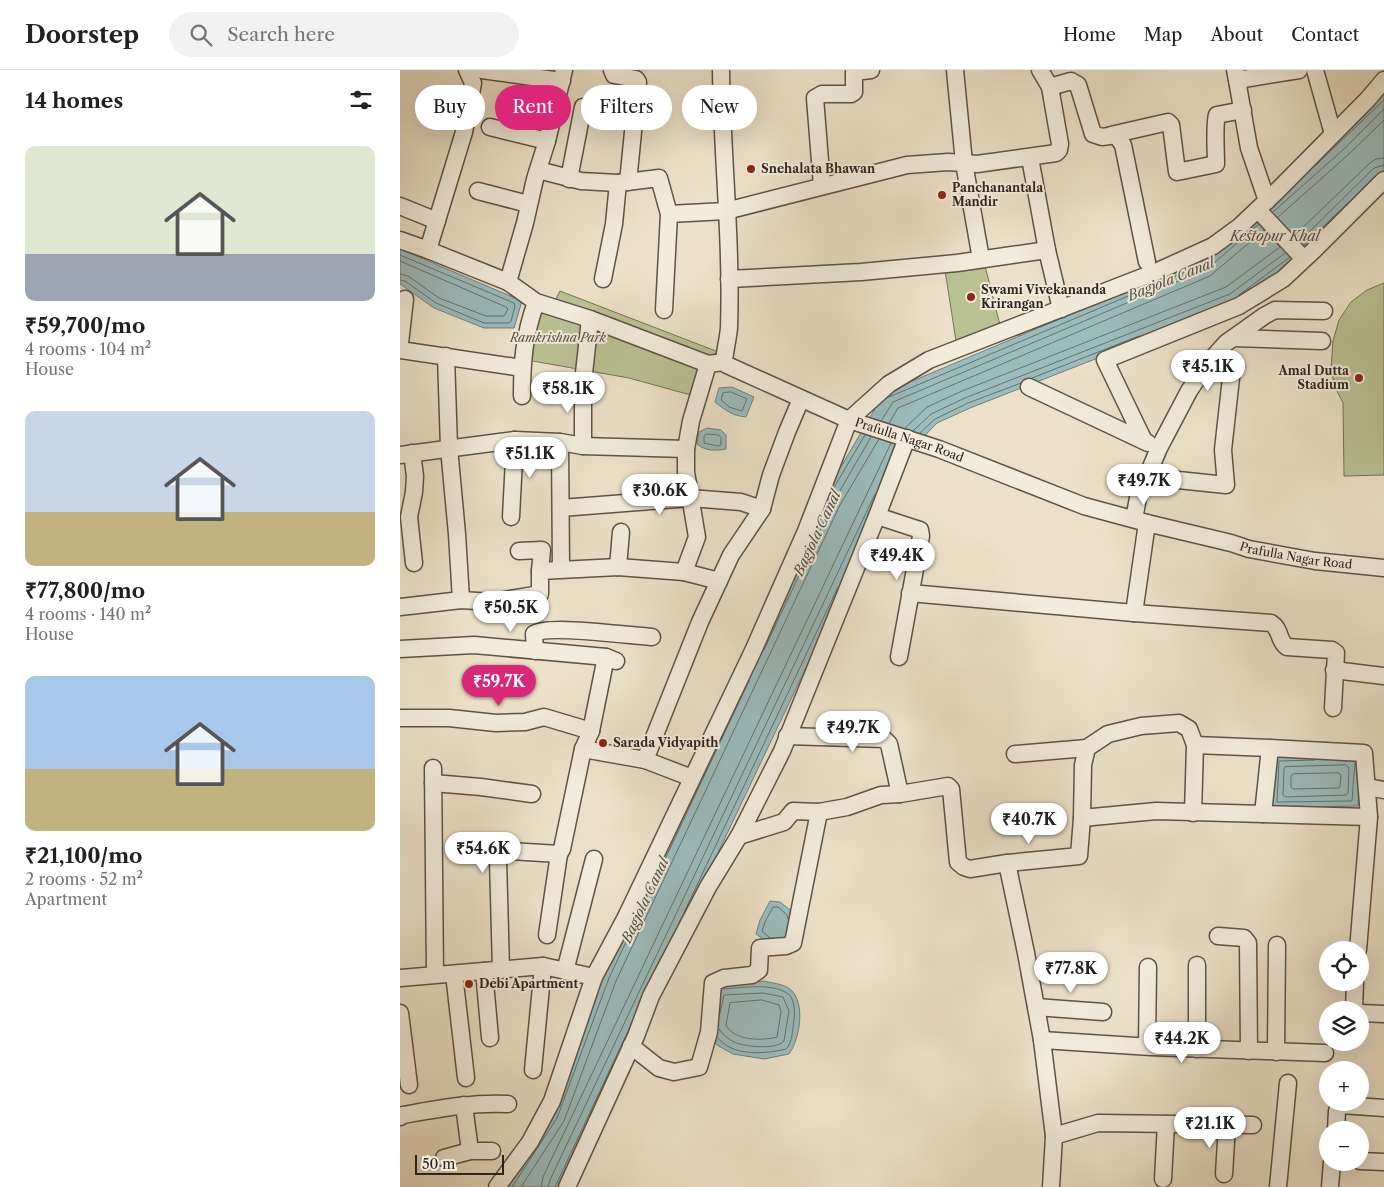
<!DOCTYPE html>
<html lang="en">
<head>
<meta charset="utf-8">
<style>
  :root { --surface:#fff; --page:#f2f2f2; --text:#202124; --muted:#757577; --line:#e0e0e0; --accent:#db2777 }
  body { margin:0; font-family:"Libre Caslon Text",serif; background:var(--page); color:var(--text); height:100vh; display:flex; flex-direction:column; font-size:19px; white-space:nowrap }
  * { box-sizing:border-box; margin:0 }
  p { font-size:16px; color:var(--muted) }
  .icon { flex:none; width:28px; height:28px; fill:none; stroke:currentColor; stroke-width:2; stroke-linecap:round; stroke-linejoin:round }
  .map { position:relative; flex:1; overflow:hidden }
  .details { display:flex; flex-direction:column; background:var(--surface); width:400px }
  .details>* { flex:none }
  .banner { position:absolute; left:15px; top:15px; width:475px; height:45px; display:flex; gap:10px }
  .controls { position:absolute; left:919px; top:871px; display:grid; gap:10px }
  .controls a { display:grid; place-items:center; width:50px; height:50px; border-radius:50%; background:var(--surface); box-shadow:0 5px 20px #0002; font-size:25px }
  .scale { position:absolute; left:15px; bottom:12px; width:89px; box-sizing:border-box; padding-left:5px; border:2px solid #30231c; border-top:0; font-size:14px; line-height:18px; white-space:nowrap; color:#30231c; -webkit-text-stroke:4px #f3ecdb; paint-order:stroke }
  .price { position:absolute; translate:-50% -42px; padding:0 11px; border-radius:18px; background:#fff; color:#222; font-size:16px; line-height:32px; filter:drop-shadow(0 1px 2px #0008) }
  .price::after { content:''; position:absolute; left:50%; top:30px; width:15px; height:11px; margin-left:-8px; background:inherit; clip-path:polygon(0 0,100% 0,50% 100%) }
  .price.active { background:var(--accent); color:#fff }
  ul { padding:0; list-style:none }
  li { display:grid; align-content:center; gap:10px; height:265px; padding:0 25px }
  li span { display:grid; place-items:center; height:155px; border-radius:10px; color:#555 }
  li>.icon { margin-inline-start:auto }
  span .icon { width:90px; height:90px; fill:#fffc; stroke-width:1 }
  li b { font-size:21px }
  h2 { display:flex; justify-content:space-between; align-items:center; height:60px; padding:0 25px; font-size:21px }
  .pill { padding:0 18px; border-radius:22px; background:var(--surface); box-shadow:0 5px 20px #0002; font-size:18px; line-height:45px }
  .pill.active { background:var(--accent); color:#fff }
  header { display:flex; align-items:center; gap:30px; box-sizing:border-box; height:70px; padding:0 25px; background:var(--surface); border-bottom:1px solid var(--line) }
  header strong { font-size:24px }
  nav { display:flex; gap:28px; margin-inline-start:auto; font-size:18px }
  .search { width:350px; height:45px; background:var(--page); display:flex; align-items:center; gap:12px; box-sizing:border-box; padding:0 18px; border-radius:28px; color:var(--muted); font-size:19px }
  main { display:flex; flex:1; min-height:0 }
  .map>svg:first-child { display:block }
  .green { fill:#bac294; stroke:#757258 }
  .water { fill:#9abcbd; stroke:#707f7d }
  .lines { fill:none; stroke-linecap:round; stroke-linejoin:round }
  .shore { stroke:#65706c; stroke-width:1 }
  .minor-casing { stroke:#5f5247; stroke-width:19 }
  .minor { stroke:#f3ecdb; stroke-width:16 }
  .poi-dot { fill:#8f2418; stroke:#f3ecdb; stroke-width:2 }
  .labels { text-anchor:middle; stroke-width:4; stroke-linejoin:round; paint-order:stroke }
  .poi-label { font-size:12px; font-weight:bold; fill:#30231c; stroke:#f3ecdb; text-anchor:start }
  .park-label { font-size:12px; font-style:italic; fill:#595340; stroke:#f3ecdb }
  .street-label { font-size:12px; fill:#30231c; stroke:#f3ecdb }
  .water-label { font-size:14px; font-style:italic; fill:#50514c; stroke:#f3ecdb }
</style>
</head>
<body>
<header>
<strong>Doorstep</strong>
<div class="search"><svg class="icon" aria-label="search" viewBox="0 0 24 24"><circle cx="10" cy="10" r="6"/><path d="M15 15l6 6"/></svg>Search here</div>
<nav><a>Home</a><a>Map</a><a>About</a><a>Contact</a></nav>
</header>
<main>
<section class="details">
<h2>14 homes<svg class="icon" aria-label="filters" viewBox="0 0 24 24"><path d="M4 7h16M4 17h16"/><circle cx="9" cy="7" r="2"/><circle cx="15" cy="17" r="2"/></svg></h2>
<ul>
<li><span style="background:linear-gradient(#dfe7d0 70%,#9aa5b1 0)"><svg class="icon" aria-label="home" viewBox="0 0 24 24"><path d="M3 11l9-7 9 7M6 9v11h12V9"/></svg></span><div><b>₹59,700/mo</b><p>4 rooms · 104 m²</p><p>House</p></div></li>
<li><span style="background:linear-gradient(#c9d6e8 65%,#c2b280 0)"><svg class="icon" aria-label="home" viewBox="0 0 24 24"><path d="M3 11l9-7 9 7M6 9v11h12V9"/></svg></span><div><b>₹77,800/mo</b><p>4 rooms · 140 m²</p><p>House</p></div></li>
<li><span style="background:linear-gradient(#a9c7e8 60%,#c2b280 0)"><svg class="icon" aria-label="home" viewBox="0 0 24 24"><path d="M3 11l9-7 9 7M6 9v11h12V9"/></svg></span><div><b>₹21,100/mo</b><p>2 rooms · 52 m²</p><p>Apartment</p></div></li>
</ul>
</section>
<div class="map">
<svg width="984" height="1117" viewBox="0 0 984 1117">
  <rect width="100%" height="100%" fill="#ece1c8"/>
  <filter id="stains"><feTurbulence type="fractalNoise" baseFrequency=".004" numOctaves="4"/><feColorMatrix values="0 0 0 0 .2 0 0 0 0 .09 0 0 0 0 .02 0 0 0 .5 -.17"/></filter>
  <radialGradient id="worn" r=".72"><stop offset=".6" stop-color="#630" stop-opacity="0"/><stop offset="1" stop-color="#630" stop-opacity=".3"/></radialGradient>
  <path class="green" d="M 584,192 L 600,255 L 556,271 L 545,200 Z
    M 984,213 L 984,405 L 944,406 L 943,333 L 935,317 L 931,299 L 933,271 L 939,250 L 951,232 L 967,220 Z
    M 160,221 L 321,283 L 302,296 L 298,327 L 229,308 L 127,290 L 136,232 L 153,235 Z"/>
  <path class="water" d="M 984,23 L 984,105 L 900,186 L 836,234 L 570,338 L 537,353 L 508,383 L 159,1117 L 99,1117 L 147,1044 L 199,904 L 424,426 L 484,323 L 802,189 L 936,70 Z
    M 0,179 L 122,231 L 114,258 L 84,258 L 34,238 L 0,214 Z
    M 332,317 L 354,327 L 346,347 C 333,346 325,340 315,332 L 319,318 Z
    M 307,358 L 321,360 L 326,365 L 326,379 C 316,381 305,381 297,374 L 299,362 Z
    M 960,684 L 958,736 L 871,738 L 873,686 Z
    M 370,831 L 380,832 L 393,842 L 386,871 L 369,873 L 356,864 L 360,850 Z
    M 364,911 C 371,913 384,914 390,919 C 406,932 400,969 389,984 L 364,989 L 333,984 L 317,975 L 306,961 L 319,914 Z"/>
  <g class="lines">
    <path class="shore" d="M 916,95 L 984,30
      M 873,142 L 944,79 L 984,39
      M 878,147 L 949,84 L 984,50
      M 895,165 L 970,93 L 976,89 L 984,88
      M 900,171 L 974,98 L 984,95
      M 904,175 L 950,131
      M 0,185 L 114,233 L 115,236 L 111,251 L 109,253 L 84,253 L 36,233 L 5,211 L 0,210
      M 0,191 L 106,237 L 108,239 L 104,246 L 86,246 L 39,228 L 8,206 L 0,204
      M 839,225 L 890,187
      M 632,308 L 739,266
      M 331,322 L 347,329 L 342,341 L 329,337 L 321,330 L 323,323 Z
      M 489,327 L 804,194 L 813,186
      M 481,351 L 493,332 L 807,199 L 859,154
      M 489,353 L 498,338 L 810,206 L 864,160
      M 505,358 L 527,337 L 562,321 L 826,217 L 880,177
      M 513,361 L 531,344 L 565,328 L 830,224 L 885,183
      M 520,363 L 535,349 L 568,333 L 621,313
      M 307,364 L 319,365 L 321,368 L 321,375 L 318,376 L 304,373 L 304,366 Z
      M 429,426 L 465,365
      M 364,580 L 434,431 L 471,367
      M 915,690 L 879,691 L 877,732 L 952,731 L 955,692
      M 946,695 L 949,698 L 948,723 L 946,725 L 886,727 L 883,725 L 884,699 L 885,697 Z
      M 938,703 L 941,705 L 940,716 L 939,718 L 893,719 L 891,717 L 891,706 L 893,704 Z
      M 280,851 L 438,517
      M 370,868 L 362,861 L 365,852 L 373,837 L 378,837 L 387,845 L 388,849
      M 362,930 L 379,935 L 381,942 L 377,967 C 362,971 334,971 326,955 L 330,933 Z
      M 319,959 C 323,965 327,968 334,972 C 345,977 376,980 384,971 L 389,941 L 383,927 L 363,923 L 324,925 L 320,943
      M 317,967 C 332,987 365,984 386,979 C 393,972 392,960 394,950 C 395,941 395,926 385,922 C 369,913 341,918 323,919
      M 112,1117 L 157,1048 L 209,908 L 349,611
      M 121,1117 L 164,1051 L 216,911 L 440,435 L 479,369
      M 141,1117 L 143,1107 L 491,373
      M 148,1117 L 150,1110 L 475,424
      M 155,1117 L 230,957"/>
    <defs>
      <g id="minor">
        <path d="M 82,0 L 162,11"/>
        <path d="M 212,0 L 214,5 L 236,9 L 238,12 L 228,112"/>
        <path id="s1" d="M 321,0 C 322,86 332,172 329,258 C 328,269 325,280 324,292 L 327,295 L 449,350 L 539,379 L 684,436 L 747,453 L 831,473 L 849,479 L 915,491 L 984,498"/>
        <path d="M 555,0 L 564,93 L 581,189"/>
        <path d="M 835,0 L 837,10 L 899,0"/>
        <path d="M 915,0 L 933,64"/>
        <path d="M 837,10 L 849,78 L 867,131"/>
        <path d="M 650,17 L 671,11 L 678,15 L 693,64 L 702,67 L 716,65 L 723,75 L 747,192"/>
        <path d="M 90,57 L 147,71"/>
        <path d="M 711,65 L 768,52 L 771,55 L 777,102 L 816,94 C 816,82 814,55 817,45 L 843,40"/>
        <path d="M 630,88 L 647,180 L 661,239"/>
        <path d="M 138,100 L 181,111 L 218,113 L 259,108 L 269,144 L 264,240"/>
        <path d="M 169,109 L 183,37"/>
        <path d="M 422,116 L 415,28 L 422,24 L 451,24 L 454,22 L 454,2 L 471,0"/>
        <path d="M 78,121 L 128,134"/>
        <path d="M 0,136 L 37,151"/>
        <path d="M 858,140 L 904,189"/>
        <path d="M 269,144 L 326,141 L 507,95 L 548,92 L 577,94 L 656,83 L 659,80 L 660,74 L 650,17 L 640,0"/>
        <path d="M 0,170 L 28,180 L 108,212 L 136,232 L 190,249 L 308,294 L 324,292"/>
        <path d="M 28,180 L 64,62 L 73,13 L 67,0"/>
        <path d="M 203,209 L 214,154 L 218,113"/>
        <path d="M 329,209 L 461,202 L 557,193 L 647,180"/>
        <path d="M 108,212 L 125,153 L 135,109 L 147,71 L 164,0"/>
        <path d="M 834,268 L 922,271"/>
        <path d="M 0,273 L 5,229"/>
        <path d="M 0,280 L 122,298"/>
        <path d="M 46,286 L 49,378 L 57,464 L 61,530"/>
        <path d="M 629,317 L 748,373"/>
        <path d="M 122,326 C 122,291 124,266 136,232"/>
        <path d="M 744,371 L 705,290 L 839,236 L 883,209 L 913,181 L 984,110"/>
        <path d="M 160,372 L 161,499"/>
        <path d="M 183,376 L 183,312 L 190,249"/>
        <path d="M 12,383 L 15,406 L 14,422 L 9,447 L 14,493"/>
        <path d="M 0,385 L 115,370 L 160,372 L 183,376 L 286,379"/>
        <path d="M 750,402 L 778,410 L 826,415 L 823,380 L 832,299 L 807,294"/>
        <path d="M 161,438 L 290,428 L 341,432 L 362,439"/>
        <path d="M 477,446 L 520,460 L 521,466 L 499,587"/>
        <path d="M 111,447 L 115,370"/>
        <path d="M 734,449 L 738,428 L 759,378 L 789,321 L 807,294 L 826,273 L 864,246 L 875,240 L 924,241"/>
        <path d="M 119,481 L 142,480 L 140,501"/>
        <path d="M 218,497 L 221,462"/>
        <path d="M 284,502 L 297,467 L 286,402 L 286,379 L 291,351 L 308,294"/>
        <path d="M 510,523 L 734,543 L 871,553 C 881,559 878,571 887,577 L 932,580 L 936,583 L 933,638"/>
        <path d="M 0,537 L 61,530 L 93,532 L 140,524 L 140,501 L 218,497 L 284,502 L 319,511"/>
        <path d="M 734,543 L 747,453"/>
        <path d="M 0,579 L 74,575 L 206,587 L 216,591"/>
        <path d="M 135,581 L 134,564 C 146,554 233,566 252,567"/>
        <path d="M 934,600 L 984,606"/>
        <path d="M 0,648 L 49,648 L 96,653 L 125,652 L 144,647 L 191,661"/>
        <path d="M 387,666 L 484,669 L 489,674 L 500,724"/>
        <path d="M 795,675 L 870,678"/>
        <path d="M 183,679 L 245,690 L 292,708"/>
        <path d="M 615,684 L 687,678"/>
        <path d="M 245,690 L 300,552 L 331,485 L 362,439 L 371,405 L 387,362 L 401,329"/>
        <path d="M 33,698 L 35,904"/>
        <path d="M 33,713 L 81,717 L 132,724"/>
        <path d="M 967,717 L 984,720"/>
        <path d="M 863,744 L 870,678 L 964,683 L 969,747 L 958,880"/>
        <path d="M 682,748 L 683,695 L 687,678 L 708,664 L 741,656 L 779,653 L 789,659 L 795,675 L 793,743"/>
        <path d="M 339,766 L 384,752 L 393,741 L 419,742 L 447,737 L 481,725 L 500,724 L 548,716 L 551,719 L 558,792 L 564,797 L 570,799 L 607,793 L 679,786 L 682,748 L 756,741 L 969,747"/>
        <path d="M 607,793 L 626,883 L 642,970 L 654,1066"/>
        <path d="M 147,865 L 159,784"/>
        <path d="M 818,866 L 844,868 L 848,873 L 849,981"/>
        <path d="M 101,900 L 98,789 L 102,783 L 110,781 L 159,784 L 162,779 L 183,679 L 191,661 L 206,587"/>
        <path d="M 84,901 L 90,968"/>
        <path d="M 165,901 L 194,789"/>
        <path d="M 54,904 L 66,1008"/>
        <path d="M 0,908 L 143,896 L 194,907"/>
        <path d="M 636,937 L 703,942"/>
        <path d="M 954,940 L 955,912"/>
        <path d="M 0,943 L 9,1015"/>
        <path d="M 960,943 L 984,944"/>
        <path d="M 642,970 L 751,977 L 925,983"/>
        <path d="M 231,976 L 259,998 L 274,1002 L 299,997 L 309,962 L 313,913 L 324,908 L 352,905 L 359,900 L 360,878 L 386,876 L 393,873 L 419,742"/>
        <path d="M 747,976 L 748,897"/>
        <path d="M 797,979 L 797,895"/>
        <path d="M 876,982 L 877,875"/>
        <path d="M 133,1000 L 143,896"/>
        <path d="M 64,1035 L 70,1081"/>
        <path d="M 0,1047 L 3,1045 C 37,1039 73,1032 108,1034"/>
        <path d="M 936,1060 L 937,1041 L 941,1035 L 984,1038"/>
        <path d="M 44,1088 L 70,1081 L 92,1081"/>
        <path d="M 960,1091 L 984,1092"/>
        <path d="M 824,1104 L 827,1055"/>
        <path d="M 763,1109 L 766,1054"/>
        <path d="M 97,1117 L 130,1072 L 152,1031 L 194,907 L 226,847 L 353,581 L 406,461 L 449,350 L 489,314 L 529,290 L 758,201 L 813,176 L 839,157 L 875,123 L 968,29 L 984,10"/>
        <path d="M 167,1117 L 236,966 L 251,926 L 308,817 L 339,766 L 382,681 L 477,446 L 507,368"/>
        <path d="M 651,1117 L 654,1066 L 698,1053 L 853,1055"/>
        <path d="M 878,1117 L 888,1013"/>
        <path d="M 930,1117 L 932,1092"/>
      </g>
    </defs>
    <use href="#minor" class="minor-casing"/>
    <use href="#minor" class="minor"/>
  </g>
  <g class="poi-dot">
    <circle cx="351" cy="99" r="5"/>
    <circle cx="542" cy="125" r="5"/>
    <circle cx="571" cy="227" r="5"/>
    <circle cx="959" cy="308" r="5"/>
    <circle cx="203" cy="673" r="5"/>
    <circle cx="69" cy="914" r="5"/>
  </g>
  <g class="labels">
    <g class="poi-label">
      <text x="361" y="103">Snehalata Bhawan</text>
      <text x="552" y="122">Panchanantala<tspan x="552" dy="14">Mandir</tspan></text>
      <text x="581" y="224">Swami Vivekananda<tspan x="581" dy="14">Krirangan</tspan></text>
      <text x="949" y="305" text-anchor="end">Amal Dutta<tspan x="949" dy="14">Stadium</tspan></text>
      <text x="213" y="677">Sarada Vidyapith</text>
      <text x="79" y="918">Debi Apartment</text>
    </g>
    <g class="park-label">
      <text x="158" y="272">Ramkrishna Park</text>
    </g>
    <g class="street-label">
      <text dy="4" stroke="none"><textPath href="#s1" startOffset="494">Prafulla Nagar Road</textPath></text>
      <text dy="4" stroke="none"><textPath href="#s1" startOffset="899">Prafulla Nagar Road</textPath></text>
    </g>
    <g class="water-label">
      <text x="875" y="171">Kestopur Khal</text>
      <text transform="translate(771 209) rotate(-22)" y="5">Bagjola Canal</text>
      <text transform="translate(417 463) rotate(-65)" y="5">Bagjola Canal</text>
      <text transform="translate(245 830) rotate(-65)" y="5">Bagjola Canal</text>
    </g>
  </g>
  <rect width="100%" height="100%" filter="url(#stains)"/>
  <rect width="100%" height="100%" fill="url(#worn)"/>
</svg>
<div class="controls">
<a><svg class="icon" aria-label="locate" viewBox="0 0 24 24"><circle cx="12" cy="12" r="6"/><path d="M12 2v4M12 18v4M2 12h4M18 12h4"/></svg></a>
<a><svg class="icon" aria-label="layers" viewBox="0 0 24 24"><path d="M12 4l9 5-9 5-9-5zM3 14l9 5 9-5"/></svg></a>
<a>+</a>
<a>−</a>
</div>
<div class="scale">50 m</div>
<b class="price" style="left:808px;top:322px">₹45.1K</b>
<b class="price" style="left:168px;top:344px">₹58.1K</b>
<b class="price" style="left:130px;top:409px">₹51.1K</b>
<b class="price" style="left:744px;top:436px">₹49.7K</b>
<b class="price" style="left:260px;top:446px">₹30.6K</b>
<b class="price" style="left:497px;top:511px">₹49.4K</b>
<b class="price" style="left:111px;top:563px">₹50.5K</b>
<b class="price active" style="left:99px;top:637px">₹59.7K</b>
<b class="price" style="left:453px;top:683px">₹49.7K</b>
<b class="price" style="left:629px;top:775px">₹40.7K</b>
<b class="price" style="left:83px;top:804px">₹54.6K</b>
<b class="price" style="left:671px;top:924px">₹77.8K</b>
<b class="price" style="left:782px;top:994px">₹44.2K</b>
<b class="price" style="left:810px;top:1079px">₹21.1K</b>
<div class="banner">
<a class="pill">Buy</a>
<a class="pill active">Rent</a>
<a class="pill">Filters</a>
<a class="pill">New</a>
</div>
</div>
</main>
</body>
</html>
